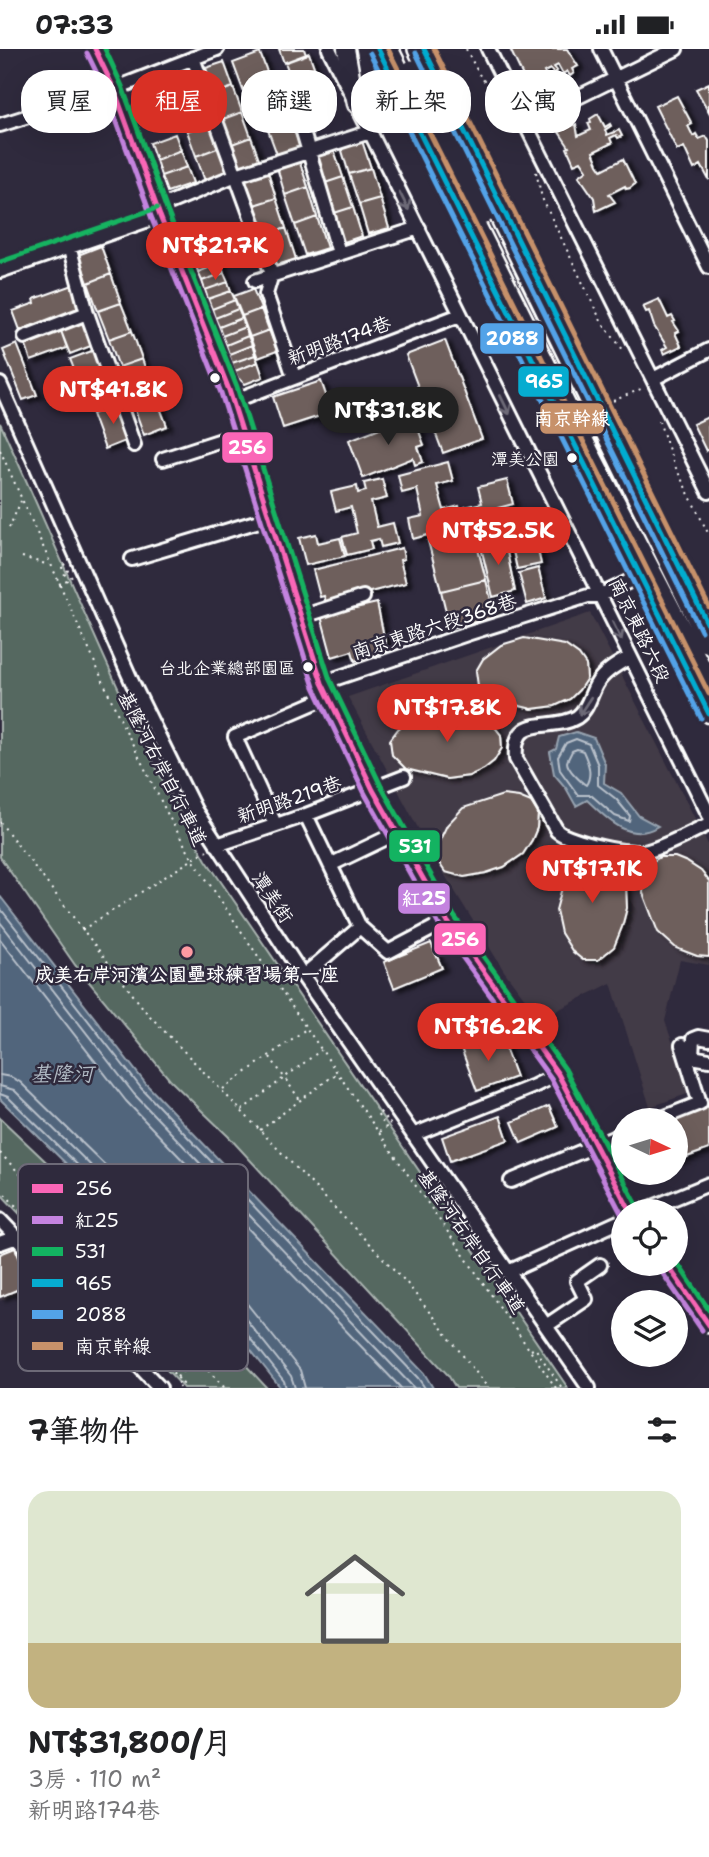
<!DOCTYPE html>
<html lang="zh-TW">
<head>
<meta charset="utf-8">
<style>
  :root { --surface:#fff; --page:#f2f2f2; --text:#202124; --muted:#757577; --accent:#d93025 }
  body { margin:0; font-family:"Shantell Sans","LXGW WenKai TC",sans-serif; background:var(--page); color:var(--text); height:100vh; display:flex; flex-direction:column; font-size:26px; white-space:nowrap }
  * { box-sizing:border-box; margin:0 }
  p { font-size:23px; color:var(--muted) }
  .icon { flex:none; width:38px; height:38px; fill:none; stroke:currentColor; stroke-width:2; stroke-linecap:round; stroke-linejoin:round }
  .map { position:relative; height:1339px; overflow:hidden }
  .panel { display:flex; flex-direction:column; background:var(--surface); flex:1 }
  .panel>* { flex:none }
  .hud { position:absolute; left:21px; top:21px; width:668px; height:63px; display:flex; gap:14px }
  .needle { width:46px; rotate:94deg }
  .controls { position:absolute; left:611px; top:1059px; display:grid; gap:14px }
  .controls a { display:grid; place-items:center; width:77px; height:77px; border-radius:50%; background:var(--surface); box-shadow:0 7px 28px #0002; font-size:35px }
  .price { position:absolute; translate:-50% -60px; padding:0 16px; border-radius:24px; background:var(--accent); color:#fff; font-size:23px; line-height:46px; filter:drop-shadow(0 2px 4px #0008) }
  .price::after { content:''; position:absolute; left:50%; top:42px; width:21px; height:16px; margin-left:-10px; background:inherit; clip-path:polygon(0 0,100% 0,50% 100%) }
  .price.current { background:#222; color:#fff }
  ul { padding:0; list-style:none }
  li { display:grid; align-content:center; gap:14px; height:371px; padding:0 28px }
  li span { display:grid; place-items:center; height:217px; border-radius:21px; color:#555 }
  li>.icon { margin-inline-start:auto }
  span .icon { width:126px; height:126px; fill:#fffc; stroke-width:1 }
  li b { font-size:30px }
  h2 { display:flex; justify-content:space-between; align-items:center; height:84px; padding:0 28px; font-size:30px }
  .pill { padding:0 24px; border-radius:28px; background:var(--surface); box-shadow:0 7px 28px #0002; font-size:24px; line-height:63px }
  .pill.current { background:var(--accent); color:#fff }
  .status { display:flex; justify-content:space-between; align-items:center; height:49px; padding:0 35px; background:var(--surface); direction:ltr }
  .status svg { height:19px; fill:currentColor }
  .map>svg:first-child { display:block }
  .built { fill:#423a46 }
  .green { fill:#556861; stroke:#aab4b0; stroke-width:2 }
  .water { fill:#51657c; stroke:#97a3b0; stroke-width:2 }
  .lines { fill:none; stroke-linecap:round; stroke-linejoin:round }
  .shore { stroke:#b9c1cb; stroke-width:2 }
  .building { fill:#6e5f5c; stroke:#fff; stroke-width:2; filter:url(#shadow) }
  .minor-casing { stroke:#fff; stroke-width:18 }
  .major-casing { stroke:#fff; stroke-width:21 }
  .highway-casing { stroke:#fff; stroke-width:24 }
  .path { stroke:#fff; stroke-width:2; stroke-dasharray:2 5; stroke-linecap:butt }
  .minor { stroke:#2f2a3d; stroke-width:12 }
  .major { stroke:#2f2a3d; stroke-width:16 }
  .highway { stroke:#2f2a3d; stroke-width:19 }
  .highway-bridge-casing { stroke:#fff; stroke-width:24; stroke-linecap:butt }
  .highway-bridge { stroke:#2f2a3d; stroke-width:19 }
  .bus-1-casing { stroke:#2f2a3d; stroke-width:10 }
  .bus-2-casing { stroke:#2f2a3d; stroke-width:10 }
  .bus-3-casing { stroke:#2f2a3d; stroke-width:10 }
  .bus-4-casing { stroke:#2f2a3d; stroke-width:10 }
  .bus-5-casing { stroke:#2f2a3d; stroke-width:10 }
  .bus-6-casing { stroke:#2f2a3d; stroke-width:10 }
  .bus-1 { stroke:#fa66b7; stroke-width:5 }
  .bus-2 { stroke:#c483df; stroke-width:5 }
  .bus-3 { stroke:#13b361; stroke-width:5 }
  .bus-4 { stroke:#06acd0; stroke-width:5 }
  .bus-5 { stroke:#53a3e8; stroke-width:5 }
  .bus-6 { stroke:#c7916a; stroke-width:5 }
  .oneway { stroke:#6d6a77 }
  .bus-dot { fill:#fff; stroke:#2f2a3d; stroke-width:2.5 }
  .poi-dot { fill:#ff9aa2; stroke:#2f2a3d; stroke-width:2.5 }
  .labels { text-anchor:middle; stroke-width:5; stroke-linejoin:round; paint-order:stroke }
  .bus-label { font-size:17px; fill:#fff; stroke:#2f2a3d; text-anchor:end }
  .street-label { font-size:19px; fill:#fff; stroke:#2f2a3d }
  .poi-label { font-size:19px; font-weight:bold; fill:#fff; stroke:#2f2a3d }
  .water-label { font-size:21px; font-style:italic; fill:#b1bac4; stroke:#2f2a3d }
  .key { fill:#2f2a3d; stroke:#6d6a77; stroke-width:2 }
  .key-label { font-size:19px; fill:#fff }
  .line-badge { stroke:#2f2a3d; stroke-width:2.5 }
  .badge-label { font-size:19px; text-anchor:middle; font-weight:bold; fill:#fff }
</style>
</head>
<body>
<div class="status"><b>07:33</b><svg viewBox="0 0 49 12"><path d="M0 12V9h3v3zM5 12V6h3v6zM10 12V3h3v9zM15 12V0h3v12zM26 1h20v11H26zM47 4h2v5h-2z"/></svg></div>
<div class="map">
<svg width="709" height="1339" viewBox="0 0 709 1339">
  <defs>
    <filter id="shadow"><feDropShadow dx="5.5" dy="3" stdDeviation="2" flood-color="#0009"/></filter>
  </defs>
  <rect width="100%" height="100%" fill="#2f2a3d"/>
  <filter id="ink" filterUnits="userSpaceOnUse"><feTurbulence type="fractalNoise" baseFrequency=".0143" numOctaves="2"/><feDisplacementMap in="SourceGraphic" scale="14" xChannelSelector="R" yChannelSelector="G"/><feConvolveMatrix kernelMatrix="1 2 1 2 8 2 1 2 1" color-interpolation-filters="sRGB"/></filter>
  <g filter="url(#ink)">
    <path class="built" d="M 590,564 L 709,797 L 709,916 L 680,911 L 665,972 L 690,1044 L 650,1058 L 611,934 L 540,970 L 504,922 L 433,807 L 348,648 Z
      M 0,1181 L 47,1233 L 0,1252 Z"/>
    <path class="green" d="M 0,374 C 68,520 125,672 206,811 L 568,1339 L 456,1339 L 448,1326 L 229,1088 L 170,1031 L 75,916 L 0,808 Z
      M 0,1069 L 139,1201 L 267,1339 L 184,1339 L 0,1144 Z"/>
    <path class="water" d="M 576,683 L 594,689 L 605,715 L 604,734 L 621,744 L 639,767 L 658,777 C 630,795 607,770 587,751 L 576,757 L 566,739 L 554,725 L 550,703 L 556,700 L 559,688 Z
      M 0,847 L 146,1035 L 424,1324 L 433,1339 L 281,1339 L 229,1274 L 0,1050 Z"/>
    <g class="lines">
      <path class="shore" d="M 576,690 L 589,695 L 598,716 L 598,736 L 616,750 L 630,767 L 629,772 L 615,767 L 591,746 L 578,746 L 560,721 L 558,708 L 566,694 Z
        M 577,700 L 583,702 C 588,713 593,725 586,736 C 581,733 567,720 567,713 C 568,709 571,705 572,702 Z
        M 0,859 L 141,1039 L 418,1329 L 425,1339
        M 0,873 L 134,1045 L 414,1339
        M 0,890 L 126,1052 L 401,1339
        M 0,1026 L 11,1028 L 20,1033 L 248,1256 L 300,1321 L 305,1339
        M 0,1037 L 14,1041 L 240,1263 L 291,1327 L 295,1339
        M 0,1045 L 8,1048 L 234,1269 L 284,1332 L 286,1339"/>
    </g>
    <path class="building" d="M 279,0 L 304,0 L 306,6 L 284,14 Z
      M 510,0 L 567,0 L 578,17 L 572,20 L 574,24 L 570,27 L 567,22 L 563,25 L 558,16 L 554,18 L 557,22 L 554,25 L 550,20 L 544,23 L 549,33 L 564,27 L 542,38 L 544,43 L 540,45 L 538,40 L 531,44 Z
      M 260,4 L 273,39 L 246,49 L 233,14 Z
      M 309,4 L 318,29 L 294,37 L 285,13 Z
      M 224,13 L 233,38 L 214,45 L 206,19 Z
      M 192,24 L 201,48 L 178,57 L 169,32 Z
      M 318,29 L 326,51 L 302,60 L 294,37 Z
      M 709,34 L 709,63 L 696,40 Z
      M 233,38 L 242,63 L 223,70 L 214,45 Z
      M 677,47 L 692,75 L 688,77 L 693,87 L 696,85 L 699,90 L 706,87 L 709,92 L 709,131 L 701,116 L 694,120 L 684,98 L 677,101 L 655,57 Z
      M 201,48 L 210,73 L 187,82 L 178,57 Z
      M 242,63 L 251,88 L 232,95 L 223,70 Z
      M 598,65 L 605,78 L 610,75 L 611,77 L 605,81 L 607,86 L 619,81 L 622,87 L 618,89 L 616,86 L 610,89 L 612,94 L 593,103 L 598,115 L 602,121 L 623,110 L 635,135 L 630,139 L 626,140 L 625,137 L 609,145 L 615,153 L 596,162 L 594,149 L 579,127 L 587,121 L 581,112 L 574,115 L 567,99 L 569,98 L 559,83 L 571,76 L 572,77 L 576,75 L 578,87 L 591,81 L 588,74 L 591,73 L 590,70 Z
      M 210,73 L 220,98 L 196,107 L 187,82 Z
      M 291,73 L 301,100 L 278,108 L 268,81 Z
      M 175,85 L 181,101 L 156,111 L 150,94 Z
      M 251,88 L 260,113 L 241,120 L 232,95 Z
      M 361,89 L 371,119 L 349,125 L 340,95 Z
      M 220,98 L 229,123 L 205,132 L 196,107 Z
      M 333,98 L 343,128 L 322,135 L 312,105 Z
      M 181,101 L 187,118 L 161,127 L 156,111 Z
      M 298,108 L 308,138 L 285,146 L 276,115 Z
      M 187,118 L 193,134 L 167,143 L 161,127 Z
      M 267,119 L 276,149 L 254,156 L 244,126 Z
      M 371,119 L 380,149 L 359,155 L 349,125 Z
      M 343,128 L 353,158 L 331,165 L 322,135 Z
      M 308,138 L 317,168 L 295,176 L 285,146 Z
      M 276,149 L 286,179 L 264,187 L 254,156 Z
      M 380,149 L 389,179 L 368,185 L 359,155 Z
      M 353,158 L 362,187 L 341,194 L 331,165 Z
      M 317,168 L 327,199 L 305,206 L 295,176 Z
      M 286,179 L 296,210 L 274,217 L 264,187 Z
      M 214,196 L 218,205 L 195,214 L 191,205 Z
      M 101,197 L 111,225 L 88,234 L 78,206 Z
      M 218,205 L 221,214 L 198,223 L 195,214 Z
      M 221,214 L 224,224 L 202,232 L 198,223 Z
      M 224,224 L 228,233 L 205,241 L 202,232 Z
      M 111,225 L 121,254 L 98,262 L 88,234 Z
      M 228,233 L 231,242 L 208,250 L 205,241 Z
      M 73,236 L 80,256 L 78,261 L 20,281 L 13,262 L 35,254 L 34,250 Z
      M 253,240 L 261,260 L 242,267 L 234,247 Z
      M 231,242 L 235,251 L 212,260 L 208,250 Z
      M 659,250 L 668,269 L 672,267 L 675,272 L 673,273 L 679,282 L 675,284 L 681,297 L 664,305 L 662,301 L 667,298 L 654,277 L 649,262 L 646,263 L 643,257 Z
      M 235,251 L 238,260 L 215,269 L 212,260 Z
      M 121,254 L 132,282 L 109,290 L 98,262 Z
      M 238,260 L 242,269 L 219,278 L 215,269 Z
      M 261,260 L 269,281 L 250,288 L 242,267 Z
      M 242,269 L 245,278 L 222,287 L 219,278 Z
      M 87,272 L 96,295 L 70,305 L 61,282 Z
      M 245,278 L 248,287 L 226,296 L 222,287 Z
      M 269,281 L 277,302 L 258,309 L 250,288 Z
      M 61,282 L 67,299 L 31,312 L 25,294 Z
      M 132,282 L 142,310 L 119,318 L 109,290 Z
      M 248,287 L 252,296 L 229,305 L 226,296 Z
      M 445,291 L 482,390 L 443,404 L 406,306 Z
      M 17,295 L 37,346 L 23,351 L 3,301 Z
      M 252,296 L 255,306 L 232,314 L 229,305 Z
      M 100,299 L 108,318 L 78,330 L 70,310 Z
      M 255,306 L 258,313 L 235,322 L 232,314 Z
      M 142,310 L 152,338 L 130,347 L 119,318 Z
      M 258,313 L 263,328 L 245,335 L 238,329 L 235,322 Z
      M 108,318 L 121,353 L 92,365 L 78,330 Z
      M 321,332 L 332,363 L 283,379 L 273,348 Z
      M 152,338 L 167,377 L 144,386 L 130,347 Z
      M 121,353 L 135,388 L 105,400 L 92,365 Z
      M 413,366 L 424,396 L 418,398 L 423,413 L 415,416 L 413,409 L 363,429 L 349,391 Z
      M 708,368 L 709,400 L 706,402 L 693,375 Z
      M 448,413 L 453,432 L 437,436 L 444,461 L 459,457 L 464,476 L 413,490 L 409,470 L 423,467 L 417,440 L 402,444 L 398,426 Z
      M 382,430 L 387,449 L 371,453 L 377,478 L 393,474 L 398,494 L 381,498 L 379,490 L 370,492 L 372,500 L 347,506 L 342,488 L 357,484 L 351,458 L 336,462 L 331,443 L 357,437 L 358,444 L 366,442 L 364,434 Z
      M 507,431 L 513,455 L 498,459 L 500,467 L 469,475 L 465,458 L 482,454 L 478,438 Z
      M 530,465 L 541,515 L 517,520 L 506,470 Z
      M 473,481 L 486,531 L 441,542 L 428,492 Z
      M 316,485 L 318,494 L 340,489 L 345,507 L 306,516 L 299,489 Z
      M 502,488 L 504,499 L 506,498 L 515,542 L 493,548 L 480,494 Z
      M 402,499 L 404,510 L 400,511 L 406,534 L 326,554 L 324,547 L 320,548 L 313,521 Z
      M 538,519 L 546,549 L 527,555 L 519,524 Z
      M 486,531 L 495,568 L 450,579 L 441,542 Z
      M 377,554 L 387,602 L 355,612 L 352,602 L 332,608 L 321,567 Z
      M 524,589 L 565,596 L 579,606 L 586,616 L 587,629 L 579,641 L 570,650 L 555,657 L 532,660 L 492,650 L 478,637 L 476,622 L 483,610 L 501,596 Z
      M 438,659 L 480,666 L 493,676 L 501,686 L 502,699 L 494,712 L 484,720 L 469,727 L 447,730 L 406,720 L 392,706 L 390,691 L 398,680 L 416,666 Z
      M 503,746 L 519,748 L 531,753 L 538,764 L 537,779 L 532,791 L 523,805 L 504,818 L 486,824 L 464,828 L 445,823 L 437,811 L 437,797 L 447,776 L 463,759 Z
      M 588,801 L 601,801 L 613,810 L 621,821 L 626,836 L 627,859 L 622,878 L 614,898 L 598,911 L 583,911 L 573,903 L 561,884 L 556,861 L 567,820 L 578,807 Z
      M 660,808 L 675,808 L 687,813 L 701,822 L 709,832 L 709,908 L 697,907 L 676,899 L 658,883 L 643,844 L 644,827 L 649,815 Z
      M 431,894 L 442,919 L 394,939 L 384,913 Z
      M 500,985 L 516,1028 L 477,1042 L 461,999 Z
      M 709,1056 L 709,1100 L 676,1112 L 676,1071 L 668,1071 Z
      M 549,1057 L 558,1078 L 521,1094 L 512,1073 Z
      M 500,1067 L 508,1091 L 450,1112 L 442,1088 Z
      M 15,1199 L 31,1235 L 0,1248 L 0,1205 Z"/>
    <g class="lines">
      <defs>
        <path id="minor" d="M 95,0 L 114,40 L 160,167 L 229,341 L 322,634 L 373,741 L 447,872 L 558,1025 L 630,1162
          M 329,0 L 709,766
          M 488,0 L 709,443
          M 601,0 L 709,218
          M 193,9 L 272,225
          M 298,66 L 339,204
          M 525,74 L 676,0
          M 0,76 L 114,40 L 217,0
          M 157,159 L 236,126 L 370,83
          M 69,197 L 87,264 L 134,396
          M 0,222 L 160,167
          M 272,225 L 266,245 L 294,328
          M 255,232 L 419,179
          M 25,288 L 87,264
          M 653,330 L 709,301
          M 0,335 L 132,633 L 195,761 L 303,927 L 589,1339
          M 233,352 L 460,266
          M 163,410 L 243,384
          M 132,510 L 269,469
          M 301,568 L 363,548
          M 630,608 C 618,615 603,623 596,636 C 590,647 588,660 577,668 C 551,684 512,662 516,710 L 557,782 C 570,793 632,807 648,802 C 669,796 689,784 709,775
          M 322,634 L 470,584 L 588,547 L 599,547 L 648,523
          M 306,766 L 360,878 L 388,903 L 447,872
          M 275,775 L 235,688 L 328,648
          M 217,796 L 306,766 L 404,728
          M 330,816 L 397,784
          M 303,927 L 360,878
          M 709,990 L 698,988 L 693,990 L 692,1008 L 709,1011
          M 657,1071 L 700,1054 L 682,996
          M 413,1086 L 534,1037 L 558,1025
          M 511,1132 L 623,1085
          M 643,1162 L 709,1135
          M 0,1171 L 160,1339
          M 0,1194 L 17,1188
          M 666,1214 L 709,1276
          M 508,1223 L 623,1171
          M 546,1277 L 586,1250 L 577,1232 L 600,1216"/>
        <path id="major" d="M 346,0 L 356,55
          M 574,394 L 709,665"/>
        <path id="highway" d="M 388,0 L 464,153
          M 418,0 L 487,141
          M 607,413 L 617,445"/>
      </defs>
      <use href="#minor" class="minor-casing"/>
      <use href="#major" class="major-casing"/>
      <use href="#highway" class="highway-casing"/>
      <path class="path" d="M 466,0 L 479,25 L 501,55
        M 536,123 L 542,149 L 602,274 L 624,302
        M 613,352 L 643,339
        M 659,372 L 673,413 L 709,486
        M 0,401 L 119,668 L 169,768 L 192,809 L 307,980 L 556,1339
        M 9,479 L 21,452
        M 22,508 L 49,516
        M 59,535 L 67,531 L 61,516 L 64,515 L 72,529
        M 0,773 L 147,964 L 406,1233 L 488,1339
        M 82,881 L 207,801
        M 270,1008 L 300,1051
        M 223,1040 L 306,980
        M 242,1061 L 321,1001
        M 260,1081 L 337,1024
        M 379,1083 L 386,1078 L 377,1065 L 380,1063 L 393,1078
        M 0,1104 L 225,1339
        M 0,1140 L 177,1328 L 183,1335 L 182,1337 L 178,1333 L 179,1339
        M 531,1301 L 535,1299 L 562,1339
        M 177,1328 L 196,1309"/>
      <use href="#minor" class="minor"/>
      <use href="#major" class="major"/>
      <use href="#highway" class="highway"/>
      <defs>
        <path id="highway-bridge" d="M 412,21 L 484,165
          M 487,141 L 709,594
          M 464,153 L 591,407 L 709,634"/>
      </defs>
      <use href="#highway-bridge" class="highway-bridge-casing"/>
      <use href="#highway-bridge" class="highway-bridge"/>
      <defs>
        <path id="bus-1" d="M 95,0 L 114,40 L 160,167 L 229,341 L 322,634 L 373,741 L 447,872 L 558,1025 L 630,1162
          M 666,1214 L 709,1276"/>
        <path id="bus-2" d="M 87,4 L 106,43 L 152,170 L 221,344 L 314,638 L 365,745 L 439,876 L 551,1030 L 622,1166
          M 659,1219 L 702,1281"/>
        <path id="bus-3" d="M 105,0 L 122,37 L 168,164 L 237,338 L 330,631 L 381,737 L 454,867 L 565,1020 L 638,1158
          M 0,213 L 157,159
          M 676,1212 L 709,1261"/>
        <path id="bus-4" d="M 378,0 L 709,665
          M 424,0 L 709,578"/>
        <path id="bus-5" d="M 370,4 L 701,669
          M 416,4 L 701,582"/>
        <path id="bus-6" d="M 388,0 L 709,645
          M 434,0 L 709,558"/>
      </defs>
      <use href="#bus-1" class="bus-1-casing"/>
      <use href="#bus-2" class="bus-2-casing"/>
      <use href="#bus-3" class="bus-3-casing"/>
      <use href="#bus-4" class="bus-4-casing"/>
      <use href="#bus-5" class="bus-5-casing"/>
      <use href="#bus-6" class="bus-6-casing"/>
      <use href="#bus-1" class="bus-1"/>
      <use href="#bus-2" class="bus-2"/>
      <use href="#bus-3" class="bus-3"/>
      <use href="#bus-4" class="bus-4"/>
      <use href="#bus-5" class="bus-5"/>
      <use href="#bus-6" class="bus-6"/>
    </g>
    <defs><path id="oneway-shaft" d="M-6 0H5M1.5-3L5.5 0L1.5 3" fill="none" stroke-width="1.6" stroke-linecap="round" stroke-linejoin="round" transform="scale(1.75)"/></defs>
    <g class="oneway">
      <use href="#oneway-shaft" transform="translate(404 152) rotate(63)"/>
      <use href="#oneway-shaft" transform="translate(505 356) rotate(64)"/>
      <use href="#oneway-shaft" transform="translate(617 582) rotate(64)"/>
      <use href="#oneway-shaft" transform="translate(585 657) rotate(123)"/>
    </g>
  </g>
  <g class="bus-dot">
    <circle cx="215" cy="329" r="6"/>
    <circle cx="572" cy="409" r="6"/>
    <circle cx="308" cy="618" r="6"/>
  </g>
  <circle class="poi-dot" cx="187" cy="903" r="7"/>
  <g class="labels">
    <g class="bus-label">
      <text x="559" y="416">潭美公園</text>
      <text x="295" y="625">台北企業總部園區</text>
    </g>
    <g class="street-label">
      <text transform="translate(339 291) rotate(-20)" y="7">新明路174巷</text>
      <text transform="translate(434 577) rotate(-18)" y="7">南京東路六段368巷</text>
      <text transform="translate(640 581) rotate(64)" y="7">南京東路六段</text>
      <text transform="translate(163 719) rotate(63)" y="7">基隆河右岸自行車道</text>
      <text transform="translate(289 750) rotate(-19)" y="7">新明路219巷</text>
      <text transform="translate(273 848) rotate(56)" y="7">潭美街</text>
      <text transform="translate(472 1192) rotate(55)" y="7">基隆河右岸自行車道</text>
    </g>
    <g class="poi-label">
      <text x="187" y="932">成美右岸河濱公園壘球練習場第一座</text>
    </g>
    <g class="water-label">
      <text x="62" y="1032">基隆河</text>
    </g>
  </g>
  <rect x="18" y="1115" width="230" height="207" rx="10" class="key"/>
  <rect x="32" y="1135" width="31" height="9" fill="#fa66b7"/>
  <rect x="32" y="1167" width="31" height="8" fill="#c483df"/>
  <rect x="32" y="1198" width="31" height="9" fill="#13b361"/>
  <rect x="32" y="1230" width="31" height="8" fill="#06acd0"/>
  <rect x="32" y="1261" width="31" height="9" fill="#53a3e8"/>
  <rect x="32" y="1293" width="31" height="8" fill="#c7916a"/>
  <g class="key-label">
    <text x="75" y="1146">256</text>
    <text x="75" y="1178">紅25</text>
    <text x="75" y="1209">531</text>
    <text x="75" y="1241">965</text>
    <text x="75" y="1272">2088</text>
    <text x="75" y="1304">南京幹線</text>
  </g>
  <g class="line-badge">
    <rect x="479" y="273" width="66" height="33" rx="7" fill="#53a3e8"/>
    <rect x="517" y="316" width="53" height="33" rx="7" fill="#06acd0"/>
    <rect x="539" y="353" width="66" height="33" rx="7" fill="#c7916a"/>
    <rect x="221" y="382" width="53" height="33" rx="7" fill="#fa66b7"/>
    <rect x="388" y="780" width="53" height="34" rx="7" fill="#13b361"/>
    <rect x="397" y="833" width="54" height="33" rx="7" fill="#c483df"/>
    <rect x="433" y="873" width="54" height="34" rx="7" fill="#fa66b7"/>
  </g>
  <g class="badge-label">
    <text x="512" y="296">2088</text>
    <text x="544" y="339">965</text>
    <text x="572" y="376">南京幹線</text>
    <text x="247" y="405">256</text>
    <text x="415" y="804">531</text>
    <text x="424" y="856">紅25</text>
    <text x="460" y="897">256</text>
  </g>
</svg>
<div class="controls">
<a><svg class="needle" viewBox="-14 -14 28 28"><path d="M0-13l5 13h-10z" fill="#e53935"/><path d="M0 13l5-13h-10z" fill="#757577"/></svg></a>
<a><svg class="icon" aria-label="locate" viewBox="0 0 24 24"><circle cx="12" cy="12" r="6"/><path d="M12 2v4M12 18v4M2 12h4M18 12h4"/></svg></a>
<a><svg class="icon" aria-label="layers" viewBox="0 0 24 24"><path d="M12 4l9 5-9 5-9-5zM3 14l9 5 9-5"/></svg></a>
</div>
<b class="price" style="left:215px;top:233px">NT$21.7K</b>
<b class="price" style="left:113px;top:377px">NT$41.8K</b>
<b class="price current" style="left:388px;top:398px">NT$31.8K</b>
<b class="price" style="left:498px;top:518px">NT$52.5K</b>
<b class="price" style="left:447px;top:695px">NT$17.8K</b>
<b class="price" style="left:592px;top:856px">NT$17.1K</b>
<b class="price" style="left:488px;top:1014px">NT$16.2K</b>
<div class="hud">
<a class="pill">買屋</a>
<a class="pill current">租屋</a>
<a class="pill">篩選</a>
<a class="pill">新上架</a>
<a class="pill">公寓</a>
</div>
</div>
<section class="panel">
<h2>7筆物件<svg class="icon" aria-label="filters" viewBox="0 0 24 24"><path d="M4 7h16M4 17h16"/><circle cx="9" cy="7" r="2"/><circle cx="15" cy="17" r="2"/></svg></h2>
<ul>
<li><span style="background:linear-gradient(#dfe7d0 70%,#c2b280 0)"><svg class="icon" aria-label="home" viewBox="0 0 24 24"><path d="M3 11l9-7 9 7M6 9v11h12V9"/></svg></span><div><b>NT$31,800/月</b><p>3房 · 110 m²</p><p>新明路174巷</p></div></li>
</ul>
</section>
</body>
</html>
